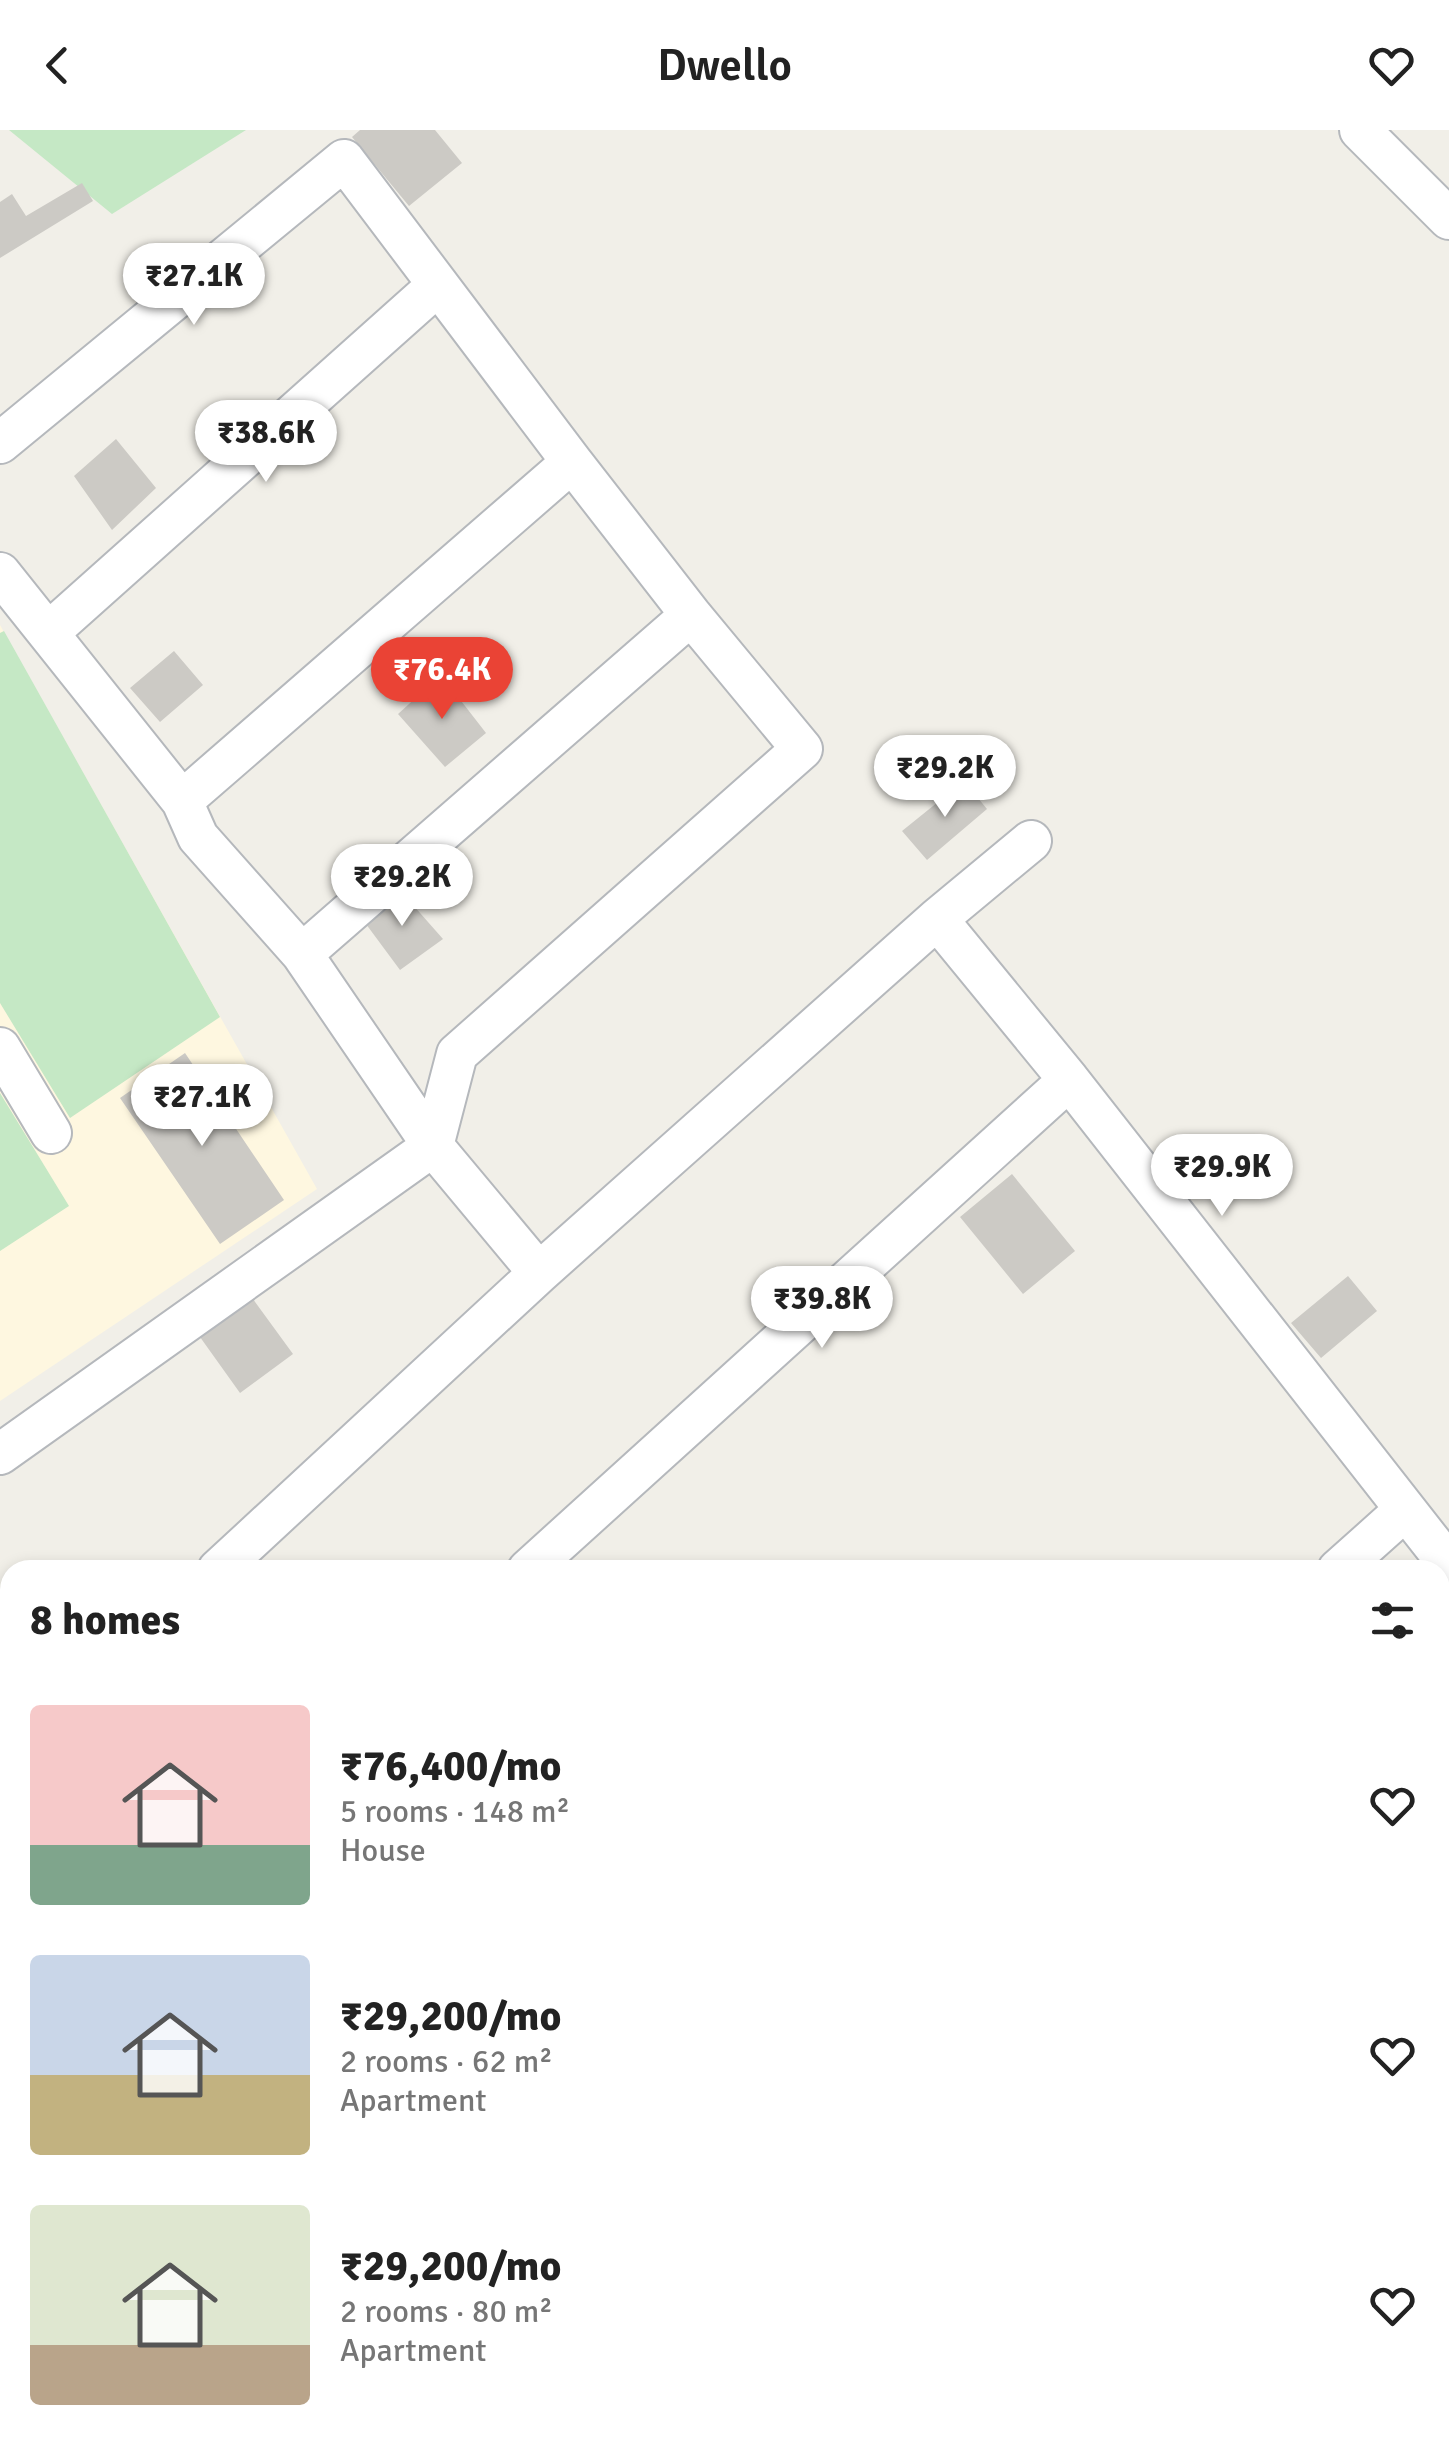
<!DOCTYPE html>
<html lang="en">
<head>
<meta charset="utf-8">
<style>
  :root { --surface:#fff; --page:#f2f2f2; --text:#222; --muted:#767676; --accent:#ea4335 }
  body { margin:0; font-family:Signika,sans-serif; background:var(--page); color:var(--text); height:100vh; display:flex; flex-direction:column; font-size:38px; white-space:nowrap }
  * { box-sizing:border-box; margin:0 }
  p { font-size:32px; color:var(--muted) }
  .icon { flex:none; width:55px; height:55px; fill:none; stroke:currentColor; stroke-width:2; stroke-linecap:round; stroke-linejoin:round }
  .map { position:relative; flex:1; overflow:hidden }
  .details { position:absolute; left:0px; top:1430px; width:1450px; height:892px; display:flex; flex-direction:column; background:var(--surface); border-radius:30px 30px 0 0; box-shadow:0 5px 15px #0003 }
  .details>* { flex:none }
  .price { position:absolute; translate:-50% -85px; padding:0 22px; border-radius:35px; background:#fff; color:#222; font-size:32px; line-height:65px; filter:drop-shadow(0 2px 5px #0008) }
  .price::after { content:''; position:absolute; left:50%; top:60px; width:30px; height:22px; margin-left:-15px; background:inherit; clip-path:polygon(0 0,100% 0,50% 100%) }
  .price.active { background:var(--accent); color:#fff }
  ul { padding:0; list-style:none }
  li { display:flex; align-items:center; gap:30px; height:250px; padding:0 30px }
  li span { display:grid; place-items:center; flex:none; width:280px; height:200px; border-radius:10px; color:#555 }
  li>.icon { margin-inline-start:auto }
  span .icon { width:120px; height:120px; fill:#fffc; stroke-width:1 }
  li b { font-size:42px }
  h2 { display:flex; justify-content:space-between; align-items:center; height:120px; padding:0 30px; font-size:42px }
  header { display:flex; justify-content:space-between; align-items:center; height:130px; padding:0 30px; background:var(--surface); font-size:45px; font-weight:600 }
  .map>svg:first-child { display:block }
  .commercial { fill:#fef7e0 }
  .green { fill:#c5e8c5 }
  .building { fill:#cccac5 }
  .lines { fill:none; stroke-linecap:round; stroke-linejoin:round }
  .street-casing { stroke:#b5b8bc; stroke-width:44 }
  .street { stroke:#fff; stroke-width:40 }
</style>
</head>
<body>
<header><svg class="icon" aria-label="back" viewBox="0 0 24 24"><path d="M15 5l-7 7 7 7"/></svg>Dwello<svg class="icon" aria-label="heart" viewBox="0 0 24 24"><path d="M12 20l-8-8c-3-5 5-10 8-4 3-6 11-1 8 4z"/></svg></header>
<div class="map">
<svg width="1449" height="2322" viewBox="0 0 1449 2322">
  <rect width="100%" height="100%" fill="#f1efe8"/>
  <path class="commercial" d="M 0,495 L 317,1059 L 0,1271 Z"/>
  <path class="green" d="M 9,0 L 246,0 L 112,84 Z
    M 4,501 L 220,887 L 70,988 L 0,873 L 0,503 Z
    M 0,963 L 69,1076 L 0,1121 Z"/>
  <path class="building" d="M 360,0 L 435,0 L 462,33 L 409,76 L 352,7 Z
    M 82,53 L 93,71 L 0,128 L 0,72 L 12,64 L 26,86 Z
    M 116,309 L 156,358 L 112,400 L 74,346 Z
    M 174,521 L 203,555 L 160,592 L 130,558 Z
    M 441,545 L 486,603 L 445,637 L 398,584 Z
    M 964,651 L 987,679 L 927,730 L 902,701 Z
    M 398,758 L 443,809 L 400,840 L 363,790 Z
    M 185,923 L 284,1070 L 220,1114 L 120,968 Z
    M 1012,1044 L 1075,1121 L 1023,1164 L 960,1087 Z
    M 1348,1146 L 1377,1181 L 1321,1228 L 1291,1193 Z
    M 253,1169 L 293,1224 L 240,1263 L 200,1207 Z
    M 0,1851 L 10,1869 L 10,1898 L 0,1904 Z
    M 65,2312 L 130,2312 L 136,2322 L 70,2322 Z"/>
  <g class="lines">
    <defs>
      <path id="street" d="M 1360,0 L 1449,89
        M 0,313 L 344,30 L 572,332 L 691,485 L 802,619 L 457,924 L 433,1016 L 0,1324
        M 0,443 L 182,671 L 198,707 L 302,824 L 433,1016 L 539,1143
        M 48,503 L 438,155
        M 182,671 L 572,332
        M 937,789 L 1069,950 L 1449,1435
        M 302,824 L 691,485
        M 0,918 L 51,1003
        M 218,1440 L 539,1143 L 937,789 L 1031,711
        M 528,1440 L 1069,950
        M 1338,1440 L 1405,1380
        M 1440,1637 L 1449,1629
        M 0,1656 L 10,1645
        M 0,1795 L 10,1812
        M 1440,1928 L 1449,1920
        M 0,1961 L 10,1955
        M 1440,2218 L 1449,2210
        M 0,2231 L 10,2225
        M 1440,2296 L 1449,2304
        M 252,2322 L 294,2312
        M 660,2322 L 671,2312
        M 998,2322 L 1009,2312
        M 1334,2322 L 1344,2312"/>
    </defs>
    <use href="#street" class="street-casing"/>
    <use href="#street" class="street"/>
  </g>
</svg>
<b class="price" style="left:194px;top:198px">₹27.1K</b>
<b class="price" style="left:266px;top:355px">₹38.6K</b>
<b class="price active" style="left:442px;top:592px">₹76.4K</b>
<b class="price" style="left:945px;top:690px">₹29.2K</b>
<b class="price" style="left:402px;top:799px">₹29.2K</b>
<b class="price" style="left:202px;top:1019px">₹27.1K</b>
<b class="price" style="left:1222px;top:1089px">₹29.9K</b>
<b class="price" style="left:822px;top:1221px">₹39.8K</b>
<section class="details">
<h2>8 homes<svg class="icon" aria-label="filters" viewBox="0 0 24 24"><path d="M4 7h16M4 17h16"/><circle cx="9" cy="7" r="2"/><circle cx="15" cy="17" r="2"/></svg></h2>
<ul>
<li><span style="background:linear-gradient(#f6c9c9 70%,#7fa58c 0)"><svg class="icon" aria-label="home" viewBox="0 0 24 24"><path d="M3 11l9-7 9 7M6 9v11h12V9"/></svg></span><div><b>₹76,400/mo</b><p>5 rooms · 148 m²</p><p>House</p></div><svg class="icon" aria-label="heart" viewBox="0 0 24 24"><path d="M12 20l-8-8c-3-5 5-10 8-4 3-6 11-1 8 4z"/></svg></li>
<li><span style="background:linear-gradient(#c9d6e8 60%,#c2b280 0)"><svg class="icon" aria-label="home" viewBox="0 0 24 24"><path d="M3 11l9-7 9 7M6 9v11h12V9"/></svg></span><div><b>₹29,200/mo</b><p>2 rooms · 62 m²</p><p>Apartment</p></div><svg class="icon" aria-label="heart" viewBox="0 0 24 24"><path d="M12 20l-8-8c-3-5 5-10 8-4 3-6 11-1 8 4z"/></svg></li>
<li><span style="background:linear-gradient(#dfe7d0 70%,#b9a48a 0)"><svg class="icon" aria-label="home" viewBox="0 0 24 24"><path d="M3 11l9-7 9 7M6 9v11h12V9"/></svg></span><div><b>₹29,200/mo</b><p>2 rooms · 80 m²</p><p>Apartment</p></div><svg class="icon" aria-label="heart" viewBox="0 0 24 24"><path d="M12 20l-8-8c-3-5 5-10 8-4 3-6 11-1 8 4z"/></svg></li>
</ul>
</section>
</div>
</body>
</html>
